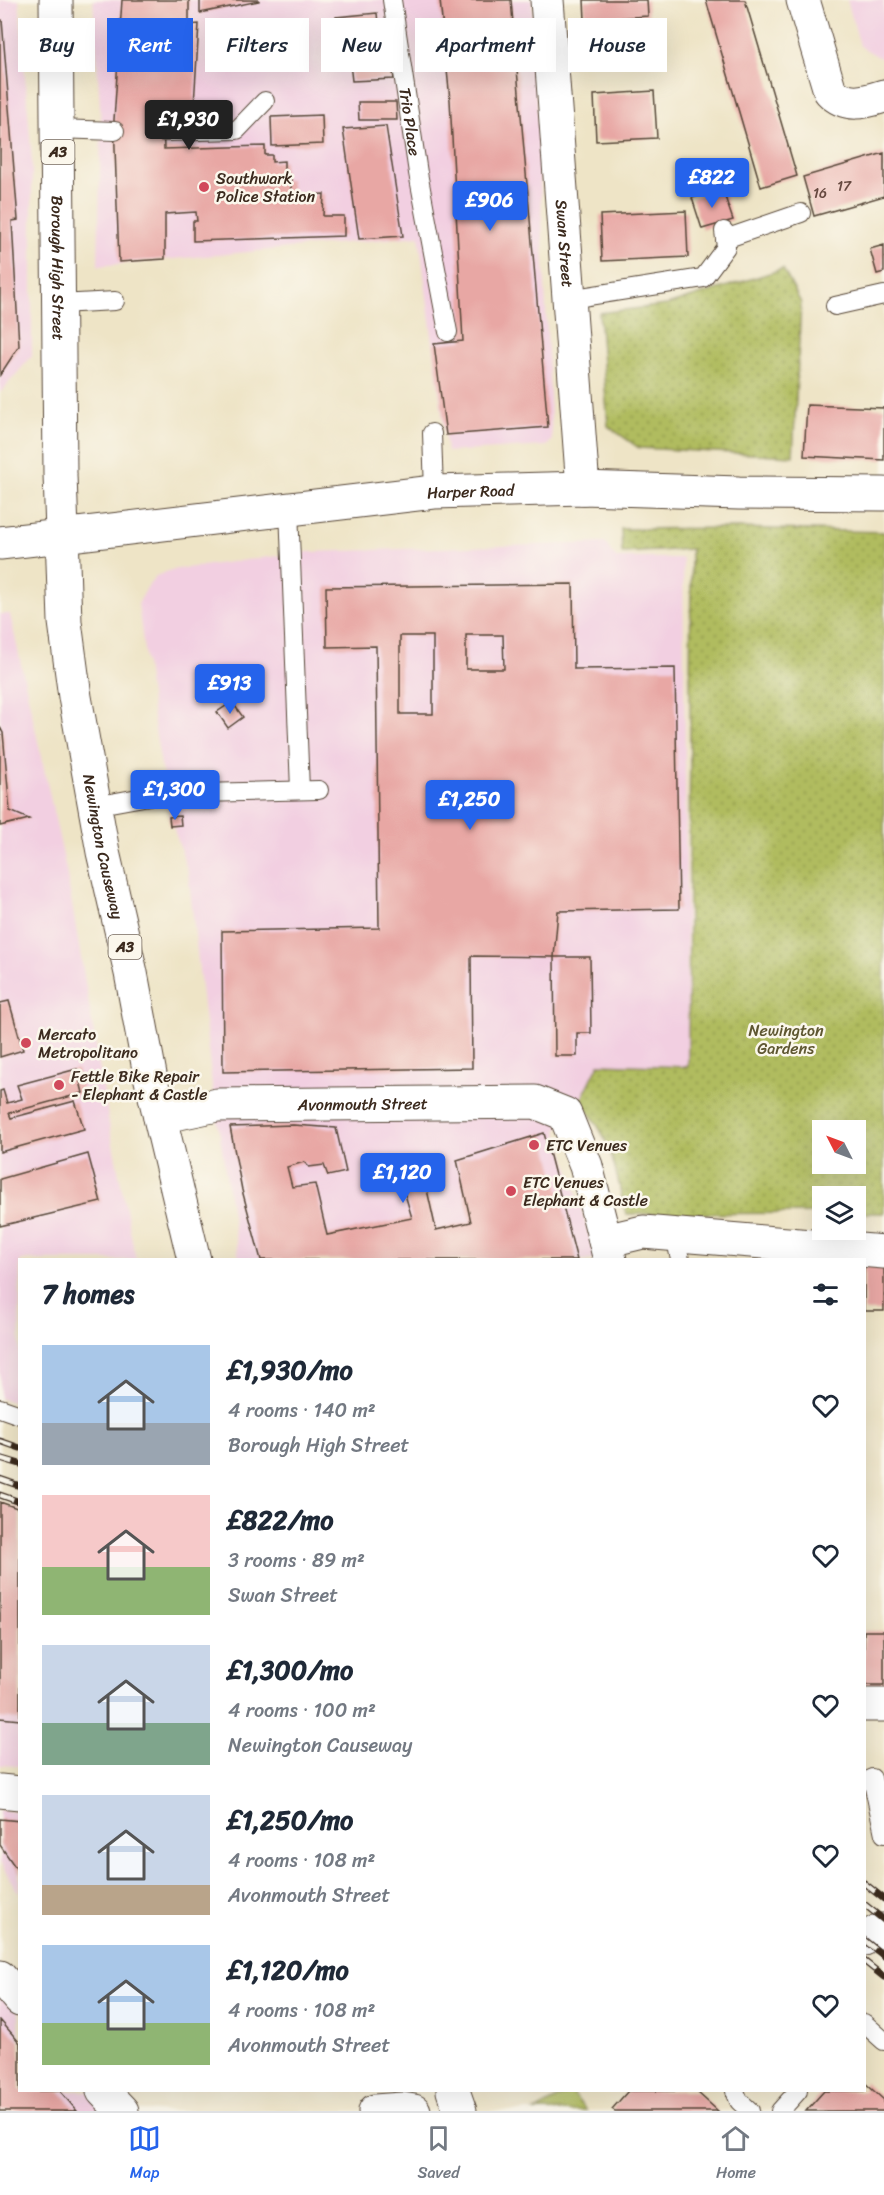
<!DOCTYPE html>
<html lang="en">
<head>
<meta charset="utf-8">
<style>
  :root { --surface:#fff; --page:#f6f6f7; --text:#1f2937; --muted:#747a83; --line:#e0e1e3; --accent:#2563eb }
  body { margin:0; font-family:Sriracha,sans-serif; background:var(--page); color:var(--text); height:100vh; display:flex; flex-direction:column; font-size:22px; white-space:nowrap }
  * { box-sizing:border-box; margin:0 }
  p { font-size:20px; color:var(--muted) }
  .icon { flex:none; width:33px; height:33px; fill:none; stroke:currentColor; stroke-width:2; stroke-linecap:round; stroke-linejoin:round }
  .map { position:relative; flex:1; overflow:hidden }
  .sheet { position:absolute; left:18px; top:1258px; width:848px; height:834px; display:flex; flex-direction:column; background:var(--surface); border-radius:0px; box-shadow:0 6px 24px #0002 }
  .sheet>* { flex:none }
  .banner { position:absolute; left:18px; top:18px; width:849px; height:54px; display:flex; gap:12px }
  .needle { width:39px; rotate:312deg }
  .fabs { position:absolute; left:812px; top:1120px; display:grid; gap:12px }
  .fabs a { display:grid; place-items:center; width:54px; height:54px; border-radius:0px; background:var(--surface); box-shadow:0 6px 24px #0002; font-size:30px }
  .price { position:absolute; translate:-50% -51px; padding:0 14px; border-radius:6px; background:var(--accent); color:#fff; font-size:20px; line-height:39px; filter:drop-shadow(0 2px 3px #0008) }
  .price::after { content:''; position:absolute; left:50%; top:36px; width:18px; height:14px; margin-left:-9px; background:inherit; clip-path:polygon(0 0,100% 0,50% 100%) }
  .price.current { background:#222; color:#fff }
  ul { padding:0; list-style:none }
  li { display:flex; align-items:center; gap:18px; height:150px; padding:0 24px }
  li span { display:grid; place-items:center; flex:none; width:168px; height:120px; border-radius:0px; color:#555 }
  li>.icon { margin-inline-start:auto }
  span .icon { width:72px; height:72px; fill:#fffc; stroke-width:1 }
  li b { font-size:26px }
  h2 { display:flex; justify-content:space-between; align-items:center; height:72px; padding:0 24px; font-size:26px }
  .chip { padding:0 21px; border-radius:0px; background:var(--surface); box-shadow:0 6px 24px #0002; font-size:21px; line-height:54px }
  .chip.current { background:var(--accent); color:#fff }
  .tabs { display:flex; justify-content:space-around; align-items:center; height:84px; border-top:2px solid var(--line); background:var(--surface); font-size:16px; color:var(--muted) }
  .tabs a { display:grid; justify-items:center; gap:3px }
  .tabs .current { color:var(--accent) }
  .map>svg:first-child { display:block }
  .built { fill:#f2cfe1 }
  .green { fill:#b0bc5e; stroke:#76733e; stroke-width:1.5 }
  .park { fill:url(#park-dots); stroke:#76733e; stroke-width:1.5; fill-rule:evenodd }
  .building { fill:#e8a7a4; fill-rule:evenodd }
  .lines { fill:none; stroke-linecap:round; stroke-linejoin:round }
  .service-casing { stroke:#564637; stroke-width:20 }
  .minor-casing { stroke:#564637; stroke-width:35 }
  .secondary-casing { stroke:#564637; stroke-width:35 }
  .primary-casing { stroke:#564637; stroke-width:35 }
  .service { stroke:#fff; stroke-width:18 }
  .minor { stroke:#fff; stroke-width:33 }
  .secondary { stroke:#fff; stroke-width:33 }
  .primary { stroke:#fff; stroke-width:33 }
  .rail-casing { stroke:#3b2a1e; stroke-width:7 }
  .rail { stroke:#fbf7ec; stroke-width:4.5; stroke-dasharray:14; stroke-linecap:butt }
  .poi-dot { fill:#d1495b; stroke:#fbf7ec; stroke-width:2 }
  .labels { text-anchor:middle; stroke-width:5; stroke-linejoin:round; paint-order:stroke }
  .number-label { font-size:14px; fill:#664940 }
  .shield { fill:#fbf7ec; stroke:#75685c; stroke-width:1.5 }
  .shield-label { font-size:15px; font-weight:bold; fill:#3b2a1e }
  .street-label { font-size:16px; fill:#3b2a1e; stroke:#fbf7ec }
  .poi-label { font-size:16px; fill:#3b2a1e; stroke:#fbf7ec; text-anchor:start }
  .park-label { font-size:16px; fill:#5e5631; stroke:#fbf7ec }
</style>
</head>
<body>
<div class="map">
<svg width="884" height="2111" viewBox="0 0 884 2111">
  <defs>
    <pattern id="park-dots" width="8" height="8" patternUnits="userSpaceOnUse" patternTransform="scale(1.5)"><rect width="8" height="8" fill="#b0bc5e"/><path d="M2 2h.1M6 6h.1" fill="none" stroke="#90994d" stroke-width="1.8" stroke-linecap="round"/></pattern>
  </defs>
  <rect width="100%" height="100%" fill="#fbf7ec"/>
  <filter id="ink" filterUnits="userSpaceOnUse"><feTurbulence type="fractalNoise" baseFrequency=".0167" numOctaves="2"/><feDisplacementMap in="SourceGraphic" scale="12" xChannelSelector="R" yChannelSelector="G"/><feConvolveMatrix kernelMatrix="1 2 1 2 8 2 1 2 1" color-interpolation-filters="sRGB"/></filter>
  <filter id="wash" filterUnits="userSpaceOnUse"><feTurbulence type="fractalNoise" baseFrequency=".008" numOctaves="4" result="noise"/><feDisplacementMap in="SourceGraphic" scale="24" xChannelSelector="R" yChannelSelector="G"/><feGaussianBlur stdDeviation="1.35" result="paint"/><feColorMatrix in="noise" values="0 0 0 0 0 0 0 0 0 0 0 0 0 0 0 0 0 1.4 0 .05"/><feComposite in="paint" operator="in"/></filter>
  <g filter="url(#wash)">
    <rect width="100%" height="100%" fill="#eee4c6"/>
    <path class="built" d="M 0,0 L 19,0 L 32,162 L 32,356 L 0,393 Z
      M 93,0 L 532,0 L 552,440 L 547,446 L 447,452 L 419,236 L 98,266 L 101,122 Z
      M 847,0 L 884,0 L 884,57 L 880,58 L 860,46 Z
      M 605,543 L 616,558 L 683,558 L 688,1067 L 599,1064 L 580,1102 L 557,1130 L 597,1260 L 239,1260 L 212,1085 L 188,872 L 170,817 L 153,718 L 138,604 L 148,586 L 156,576 L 171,570 L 307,552 Z
      M 0,614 L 10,614 L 66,869 L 110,1129 L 136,1260 L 20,1260 L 19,1404 L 0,1398 Z
      M 0,1502 L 19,1509 L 19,1766 L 0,1765 Z
      M 0,1810 L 19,1812 L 19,1894 L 0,1863 Z
      M 0,1990 L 19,2011 L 20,2091 L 90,2091 L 107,2111 L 0,2111 Z"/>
    <path class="green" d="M 571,2091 L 586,2111 L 535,2111 Z"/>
    <path class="park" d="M 783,269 L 801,303 L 793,456 L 639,448 L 608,426 L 599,313 L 667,305 Z
      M 739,528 L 884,532 L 884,1213 L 855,1213 L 855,1197 L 822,1197 L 822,1213 L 626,1214 C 615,1170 612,1136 580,1102 L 599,1064 L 688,1067 L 691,549 L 622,553 L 621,529 ZM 822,1131 L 855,1131 L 855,1164 L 822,1164 Z"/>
    <g id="blocks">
      <path class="building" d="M 122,0 L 189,0 L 189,25 L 199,24 L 193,121 L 163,121 L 164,149 L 265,146 L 265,155 L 272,155 L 272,162 L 284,161 L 284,179 L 291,179 L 291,196 L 324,194 L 323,216 L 344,216 L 344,236 L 193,241 L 193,221 L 197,221 L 196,212 L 165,214 L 165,259 L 119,262 L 114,120 Z
        M 200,0 L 259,0 L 259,1 L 200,13 Z
        M 440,0 L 511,0 L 548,427 L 446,435 L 434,344 L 463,341 L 450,100 Z
        M 584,0 L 647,0 L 648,16 L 585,20 Z
        M 706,0 L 745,0 L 797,176 L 761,187 Z
        M 377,13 L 378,24 L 385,24 L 394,79 L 352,81 L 347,37 L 339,38 L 336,17 Z
        M 0,20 L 2,20 L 18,220 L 12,221 L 19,346 L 0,375 Z
        M 654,91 L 657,138 L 596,141 L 594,95 Z
        M 358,102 L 396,102 L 397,120 L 359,120 Z
        M 322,115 L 323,144 L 272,146 L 271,117 Z
        M 386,126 L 403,236 L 359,239 L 343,129 Z
        M 884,153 L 884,196 L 814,216 L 803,177 Z
        M 722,188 L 733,220 L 702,229 L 692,198 Z
        M 686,211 L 688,257 L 602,261 L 600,215 Z
        M 884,245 L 884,272 L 877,274 L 870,249 Z
        M 807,405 L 884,408 L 884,460 L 804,456 Z
        M 573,584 L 574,669 L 675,668 L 679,909 L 558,911 L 554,957 L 590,957 L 591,1033 L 577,1033 L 577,1056 L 555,1056 L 554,957 L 471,956 L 472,1068 L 223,1072 L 222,931 L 379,928 L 376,646 L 327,647 L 326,587 ZM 466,635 L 503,635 L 504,669 L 466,669 ZM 400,636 L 433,636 L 433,714 L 400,714 Z
        M 232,702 L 243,717 L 228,728 L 217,712 Z
        M 0,727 L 3,733 L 10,811 L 29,819 L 0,826 Z
        M 180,816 L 181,825 L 170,826 L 169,817 Z
        M 9,1001 L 23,1050 L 0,1057 L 0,1003 Z
        M 77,1069 L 83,1093 L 9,1113 L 11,1118 L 75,1101 L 84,1129 L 0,1152 L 0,1091 L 3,1090 L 7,1103 L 22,1099 L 17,1085 Z
        M 293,1125 L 336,1128 L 346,1172 L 328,1176 L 324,1165 L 309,1167 L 304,1162 L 287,1167 L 292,1187 L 315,1184 L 327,1235 L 412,1218 L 404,1191 L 426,1185 L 436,1230 L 471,1222 L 457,1160 L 544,1133 L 577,1260 L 261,1260 L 242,1190 L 230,1127 Z
        M 88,1154 L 101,1202 L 0,1226 L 0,1179 Z
        M 864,1262 L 884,1262 L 884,1311 L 864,1311 Z
        M 0,1502 L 20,1509 L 20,1720 L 0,1718 Z
        M 864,1631 L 884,1631 L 884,1685 L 864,1685 Z
        M 0,1819 L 20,1821 L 20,1874 L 0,1845 Z
        M 0,2020 L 20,2043 L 20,2091 L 60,2091 L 77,2111 L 0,2111 Z
        M 864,2082 L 884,2100 L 884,2111 L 806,2111 L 824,2091 L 864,2091 Z
        M 628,2091 L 698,2091 L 697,2092 L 718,2111 L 615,2111 L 612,2109 Z"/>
    </g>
  </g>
  <g filter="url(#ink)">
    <use href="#blocks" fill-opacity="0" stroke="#564637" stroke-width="1.5"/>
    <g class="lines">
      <defs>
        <g id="service">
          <path id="s1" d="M 392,0 L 418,173 L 448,332"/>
          <path d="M 57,129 L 115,131"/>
          <path d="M 163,132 L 237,130 L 265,101"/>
          <path d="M 725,239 L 801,213"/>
          <path d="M 569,299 L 703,278 L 726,247 L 724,231"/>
          <path d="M 59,304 L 115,301"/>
          <path d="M 835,306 L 884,295"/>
          <path d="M 432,433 L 434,492"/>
          <path d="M 289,509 L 300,790"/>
          <path d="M 94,806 L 160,794 L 319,790"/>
          <path d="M 675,1234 L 680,1260"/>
          <path d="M 0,1408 L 20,1415"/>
          <path d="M 872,1778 L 884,1834"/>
          <path d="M 864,2023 L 884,2041"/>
          <path d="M 735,2091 L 739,2101 L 750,2111"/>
          <path d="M 780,2111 L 798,2091"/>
        </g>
        <g id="minor">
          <path id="s2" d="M 547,0 L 583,488"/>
          <path d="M 803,0 L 830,91 C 846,108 865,102 884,96"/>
          <path id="s3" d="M 160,1117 L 217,1105 L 535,1102 L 565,1114 L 586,1166 L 610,1260"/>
          <path d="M 605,1241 L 643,1232 L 884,1252"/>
          <path d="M 864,1705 L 884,1705"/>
          <path d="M 864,1939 L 880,1930 L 884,1930"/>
        </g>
        <g id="secondary">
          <path id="s4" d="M 61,536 L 434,492 L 583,488 L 739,493 L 884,494"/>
        </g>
        <g id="primary">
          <path id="s5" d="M 56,0 L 60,474 L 65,622 L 75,697 L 103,852 L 131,973 L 151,1080 L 194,1260"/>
          <path d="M 0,543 L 61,536"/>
          <path d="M 0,1791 L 20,1793"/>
          <path d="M 0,1977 L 20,2000"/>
          <path d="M 103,2091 L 122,2111"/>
          <path d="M 453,2091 L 460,2111"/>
          <path d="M 375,2111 L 402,2109 L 414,2111"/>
        </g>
      </defs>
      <use href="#service" class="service-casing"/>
      <use href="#minor" class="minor-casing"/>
      <use href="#secondary" class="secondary-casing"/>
      <use href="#primary" class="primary-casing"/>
      <use href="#service" class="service"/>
      <use href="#minor" class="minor"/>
      <use href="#secondary" class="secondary"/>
      <use href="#primary" class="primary"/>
      <defs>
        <path id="rail" d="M 0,1441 L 20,1448
          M 0,1458 L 20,1464
          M 0,1479 L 20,1486
          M 0,1495 L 20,1502
          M 864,1883 L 884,1899
          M 864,1904 L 884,1920
          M 864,1940 L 884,1956
          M 864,1961 L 884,1977"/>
      </defs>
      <use href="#rail" class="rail-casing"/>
      <use href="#rail" class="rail"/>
    </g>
  </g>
  <g class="poi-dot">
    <circle cx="204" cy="187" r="6"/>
    <circle cx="26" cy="1043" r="6"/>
    <circle cx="59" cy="1085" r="6"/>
    <circle cx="534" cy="1145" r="6"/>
    <circle cx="511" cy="1191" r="6"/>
  </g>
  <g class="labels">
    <g class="number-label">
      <text x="844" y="191">17</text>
      <text x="820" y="198">16</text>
    </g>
    <g class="shield">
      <rect x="41.5" y="140" width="33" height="24" rx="4.5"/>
      <rect x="108.5" y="935" width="33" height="24" rx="4.5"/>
    </g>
    <g class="shield-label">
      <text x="58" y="157">A3</text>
      <text x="125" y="952">A3</text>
    </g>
    <g class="street-label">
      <text dy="6" stroke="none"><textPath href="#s1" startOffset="123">Trio Place</textPath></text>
      <text dy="6" stroke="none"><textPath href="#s2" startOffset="244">Swan Street</textPath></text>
      <text dy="6" stroke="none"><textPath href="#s5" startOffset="268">Borough High Street</textPath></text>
      <text dy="6" stroke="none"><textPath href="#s4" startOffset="412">Harper Road</textPath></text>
      <text dy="6" stroke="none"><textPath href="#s5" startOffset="850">Newington Causeway</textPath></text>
      <text dy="6" stroke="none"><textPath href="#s3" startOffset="204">Avonmouth Street</textPath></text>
    </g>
    <g class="poi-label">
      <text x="216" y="184">Southwark<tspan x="216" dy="18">Police Station</tspan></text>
      <text x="38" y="1040">Mercato<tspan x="38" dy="18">Metropolitano</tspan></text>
      <text x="71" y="1082">Fettle Bike Repair<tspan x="71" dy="18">- Elephant &amp; Castle</tspan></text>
      <text x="546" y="1151">ETC Venues</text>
      <text x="523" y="1188">ETC Venues<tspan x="523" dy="18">Elephant &amp; Castle</tspan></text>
    </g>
    <g class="park-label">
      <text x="786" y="1036">Newington<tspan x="786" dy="18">Gardens</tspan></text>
    </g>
  </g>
</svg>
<div class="fabs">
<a><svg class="needle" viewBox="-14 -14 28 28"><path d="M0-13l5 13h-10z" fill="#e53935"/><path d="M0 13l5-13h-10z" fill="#747a83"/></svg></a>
<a><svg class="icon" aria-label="layers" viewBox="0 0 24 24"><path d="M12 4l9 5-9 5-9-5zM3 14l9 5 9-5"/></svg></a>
</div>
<b class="price current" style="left:189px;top:151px">£1,930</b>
<b class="price" style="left:712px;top:209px">£822</b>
<b class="price" style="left:490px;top:232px">£906</b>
<b class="price" style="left:230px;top:715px">£913</b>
<b class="price" style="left:175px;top:821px">£1,300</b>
<b class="price" style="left:470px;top:831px">£1,250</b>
<b class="price" style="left:403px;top:1204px">£1,120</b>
<div class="banner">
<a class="chip">Buy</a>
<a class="chip current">Rent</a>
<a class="chip">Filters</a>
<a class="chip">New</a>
<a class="chip">Apartment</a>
<a class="chip">House</a>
</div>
<section class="sheet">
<h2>7 homes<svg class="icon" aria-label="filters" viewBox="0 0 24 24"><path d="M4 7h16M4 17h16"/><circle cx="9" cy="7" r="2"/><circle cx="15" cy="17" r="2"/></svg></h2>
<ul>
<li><span style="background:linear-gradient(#a9c7e8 65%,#9aa5b1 0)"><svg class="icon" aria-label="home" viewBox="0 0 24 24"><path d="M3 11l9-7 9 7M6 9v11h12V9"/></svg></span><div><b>£1,930/mo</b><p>4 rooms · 140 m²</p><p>Borough High Street</p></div><svg class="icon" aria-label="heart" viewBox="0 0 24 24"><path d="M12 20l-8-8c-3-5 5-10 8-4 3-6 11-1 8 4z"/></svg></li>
<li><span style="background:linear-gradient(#f6c9c9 60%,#8fb573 0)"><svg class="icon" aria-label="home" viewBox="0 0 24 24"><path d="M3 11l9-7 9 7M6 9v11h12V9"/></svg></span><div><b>£822/mo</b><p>3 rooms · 89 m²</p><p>Swan Street</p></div><svg class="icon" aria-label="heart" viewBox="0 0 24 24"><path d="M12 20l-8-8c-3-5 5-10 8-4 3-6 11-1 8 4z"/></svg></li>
<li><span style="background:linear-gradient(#c9d6e8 65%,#7fa58c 0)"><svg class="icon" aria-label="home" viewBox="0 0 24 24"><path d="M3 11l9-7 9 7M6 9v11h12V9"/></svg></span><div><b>£1,300/mo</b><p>4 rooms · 100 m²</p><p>Newington Causeway</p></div><svg class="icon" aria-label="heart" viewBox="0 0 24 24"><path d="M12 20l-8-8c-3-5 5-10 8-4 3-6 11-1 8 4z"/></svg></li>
<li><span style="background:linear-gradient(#c9d6e8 75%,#b9a48a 0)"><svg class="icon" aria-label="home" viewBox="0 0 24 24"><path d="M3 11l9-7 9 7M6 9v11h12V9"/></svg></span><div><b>£1,250/mo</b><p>4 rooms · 108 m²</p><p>Avonmouth Street</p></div><svg class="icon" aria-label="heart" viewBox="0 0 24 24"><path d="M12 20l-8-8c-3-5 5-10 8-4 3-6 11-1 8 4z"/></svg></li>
<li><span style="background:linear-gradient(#a9c7e8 65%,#8fb573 0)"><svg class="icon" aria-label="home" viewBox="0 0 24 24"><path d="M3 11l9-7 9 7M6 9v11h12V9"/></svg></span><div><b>£1,120/mo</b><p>4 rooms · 108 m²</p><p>Avonmouth Street</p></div><svg class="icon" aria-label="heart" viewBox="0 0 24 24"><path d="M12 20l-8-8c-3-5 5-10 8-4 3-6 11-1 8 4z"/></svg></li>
</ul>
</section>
</div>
<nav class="tabs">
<a class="current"><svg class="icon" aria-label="map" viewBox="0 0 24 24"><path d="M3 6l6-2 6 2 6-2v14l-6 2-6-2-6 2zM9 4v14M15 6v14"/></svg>Map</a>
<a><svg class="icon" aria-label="saved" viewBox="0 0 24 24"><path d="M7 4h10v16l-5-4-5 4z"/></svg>Saved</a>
<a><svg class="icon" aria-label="home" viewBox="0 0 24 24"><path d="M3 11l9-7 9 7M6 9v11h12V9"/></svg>Home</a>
</nav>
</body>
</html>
